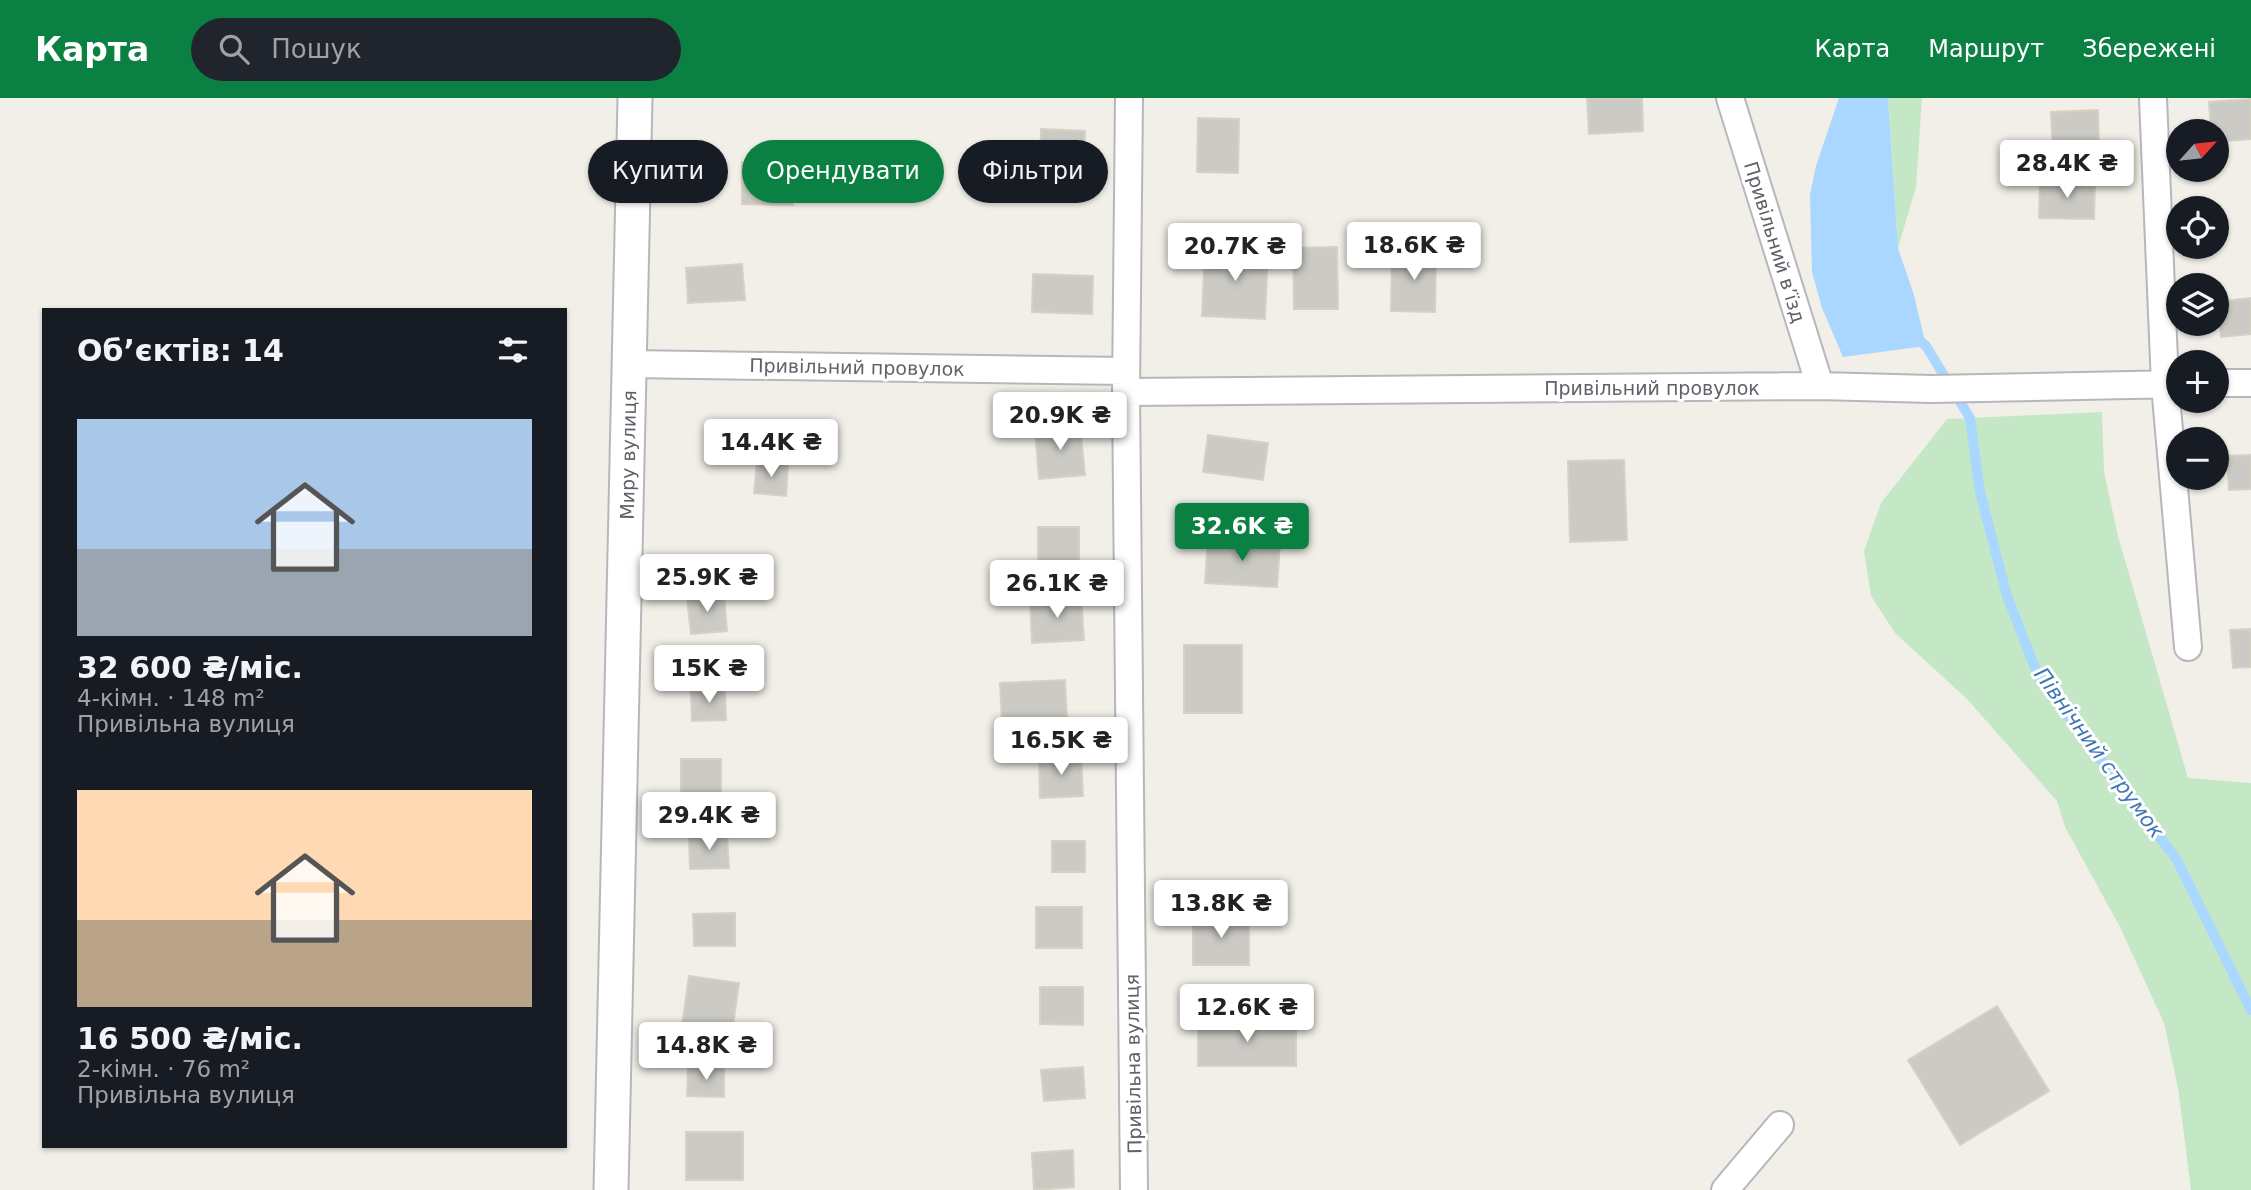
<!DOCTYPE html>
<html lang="uk">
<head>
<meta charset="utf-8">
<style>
  :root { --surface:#171b24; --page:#20242c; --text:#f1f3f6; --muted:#9ea1a6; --accent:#0b8043 }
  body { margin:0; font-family:"DejaVu Sans",sans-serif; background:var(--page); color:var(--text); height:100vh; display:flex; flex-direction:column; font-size:26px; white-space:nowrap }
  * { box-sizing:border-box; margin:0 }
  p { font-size:23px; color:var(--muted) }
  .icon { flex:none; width:38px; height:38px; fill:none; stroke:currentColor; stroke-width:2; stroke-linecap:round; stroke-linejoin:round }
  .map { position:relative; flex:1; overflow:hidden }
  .sheet { position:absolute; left:42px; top:210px; width:525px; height:840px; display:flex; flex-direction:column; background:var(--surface); border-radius:0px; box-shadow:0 2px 5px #0004 }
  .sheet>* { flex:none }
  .top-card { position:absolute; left:588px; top:42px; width:665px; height:63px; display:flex; gap:14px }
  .needle { width:46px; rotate:63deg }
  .controls { position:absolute; left:2166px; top:21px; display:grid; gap:14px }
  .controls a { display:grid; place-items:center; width:63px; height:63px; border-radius:50%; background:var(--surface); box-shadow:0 2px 5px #0004; font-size:35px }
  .price { position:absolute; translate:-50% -60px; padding:0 16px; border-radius:7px; background:#fff; color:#222; font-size:23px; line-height:46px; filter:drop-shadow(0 2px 4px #0008) }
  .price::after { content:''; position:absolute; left:50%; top:42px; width:21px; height:16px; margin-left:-10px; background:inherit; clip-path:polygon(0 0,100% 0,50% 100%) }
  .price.current { background:var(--accent); color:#fff }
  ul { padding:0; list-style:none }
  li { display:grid; align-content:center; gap:14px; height:371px; padding:0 35px }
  li span { display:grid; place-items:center; height:217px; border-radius:0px; color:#555 }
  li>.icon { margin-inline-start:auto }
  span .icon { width:126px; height:126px; fill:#fffc; stroke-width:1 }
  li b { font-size:30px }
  h2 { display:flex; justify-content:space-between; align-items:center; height:84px; padding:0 35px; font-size:30px }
  .chip { padding:0 24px; border-radius:32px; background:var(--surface); box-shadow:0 2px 5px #0004; font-size:24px; line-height:63px }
  .chip.current { background:var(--accent); color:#fff }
  header { display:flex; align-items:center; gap:42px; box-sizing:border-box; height:98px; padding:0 35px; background:var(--accent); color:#fff }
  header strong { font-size:33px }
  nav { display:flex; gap:38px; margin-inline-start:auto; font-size:24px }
  .search { width:490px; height:63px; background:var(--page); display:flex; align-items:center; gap:18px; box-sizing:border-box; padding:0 24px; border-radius:38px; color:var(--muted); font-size:26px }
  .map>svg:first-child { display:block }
  .green { fill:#c4e8c5 }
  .water { fill:#a9d7ff }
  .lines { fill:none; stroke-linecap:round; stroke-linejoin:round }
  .stream { stroke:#a9d7ff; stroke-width:10 }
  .building { fill:#cccac4; stroke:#d6d1c5; stroke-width:2 }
  .minor-casing { stroke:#b5b7bc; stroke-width:30 }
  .tertiary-casing { stroke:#b5b7bc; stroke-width:37 }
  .minor { stroke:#fff; stroke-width:26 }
  .tertiary { stroke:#fff; stroke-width:33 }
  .labels { text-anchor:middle; stroke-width:6; stroke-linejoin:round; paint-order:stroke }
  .street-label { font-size:19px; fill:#5f6268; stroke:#fff }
  .water-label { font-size:21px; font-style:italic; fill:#4277b5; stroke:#fff }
</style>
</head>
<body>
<header>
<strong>Карта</strong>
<div class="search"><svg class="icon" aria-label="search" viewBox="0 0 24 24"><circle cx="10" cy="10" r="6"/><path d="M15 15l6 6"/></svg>Пошук</div>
<nav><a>Карта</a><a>Маршрут</a><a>Збережені</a></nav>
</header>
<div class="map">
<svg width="2251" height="1092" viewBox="0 0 2251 1092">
  <rect width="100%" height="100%" fill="#f1efe8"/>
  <path class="green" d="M 1888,0 L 1922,0 L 1916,89 L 1898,150 Z
    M 2102,314 L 2104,374 L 2118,438 L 2188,680 L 2251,685 L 2251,1092 L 2191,1092 L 2178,990 L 2164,925 L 2120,829 L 2065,729 L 2057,703 L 1967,601 L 1895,535 L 1871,498 L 1864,453 L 1881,405 L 1947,321 Z"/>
  <path class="water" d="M 1839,0 L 1888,0 L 1898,150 L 1914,197 L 1926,248 L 1843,259 L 1822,210 L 1812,174 L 1810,97 L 1816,68 Z"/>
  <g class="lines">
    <path class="stream" d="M 1917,240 L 1926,248 L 1970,320 L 1980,394 L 2007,498 L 2039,580 L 2177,762 L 2251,912"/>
  </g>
  <path class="building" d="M 1587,0 L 1642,0 L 1643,33 L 1589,36 Z
    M 2251,1 L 2251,41 L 2217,44 L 2217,33 L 2211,33 L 2209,4 Z
    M 2098,12 L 2099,56 L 2053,58 L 2051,14 Z
    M 1198,20 L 1239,21 L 1238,75 L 1197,74 Z
    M 1041,31 L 1085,33 L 1083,73 L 1040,71 Z
    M 742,64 L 794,65 L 793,107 L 742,106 Z
    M 2040,82 L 2095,83 L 2094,121 L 2039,120 Z
    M 1205,149 L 1268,151 L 1265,221 L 1202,218 Z
    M 1337,149 L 1338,211 L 1294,211 L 1293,150 Z
    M 1392,153 L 1436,154 L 1435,214 L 1391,213 Z
    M 742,166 L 745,202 L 688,205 L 686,170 Z
    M 1033,176 L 1093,178 L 1092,216 L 1032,214 Z
    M 2251,200 L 2251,236 L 2221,239 L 2217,204 Z
    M 1080,327 L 1085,377 L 1039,381 L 1035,331 Z
    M 1208,337 L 1268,345 L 1263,382 L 1203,374 Z
    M 2251,357 L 2251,391 L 2229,392 L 2227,358 Z
    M 1624,362 L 1627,442 L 1570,444 L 1568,363 Z
    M 757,363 L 788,366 L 786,398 L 754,395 Z
    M 1038,429 L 1079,429 L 1079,472 L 1038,473 Z
    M 1208,440 L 1280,445 L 1277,489 L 1205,485 Z
    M 724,497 L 727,533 L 691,536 L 687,500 Z
    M 1081,498 L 1084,542 L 1032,545 L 1030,501 Z
    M 2251,531 L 2251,569 L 2233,570 L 2230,532 Z
    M 1184,547 L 1242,547 L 1242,615 L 1184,615 Z
    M 1065,582 L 1067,622 L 1002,624 L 1000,585 Z
    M 725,591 L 726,622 L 692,623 L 691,593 Z
    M 1081,658 L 1083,698 L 1040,700 L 1039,660 Z
    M 681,661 L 721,661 L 721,701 L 681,701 Z
    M 727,736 L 729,770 L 690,771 L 689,738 Z
    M 1052,743 L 1085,743 L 1085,774 L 1052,774 Z
    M 1036,809 L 1082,809 L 1082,850 L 1036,850 Z
    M 735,815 L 735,848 L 694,848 L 693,816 Z
    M 1193,816 L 1249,816 L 1249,867 L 1193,867 Z
    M 689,878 L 739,885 L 732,935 L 682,928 Z
    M 1040,889 L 1083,889 L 1083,927 L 1040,926 Z
    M 1997,908 L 2049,993 L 1960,1047 L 1908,962 Z
    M 1198,924 L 1296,924 L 1296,968 L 1198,968 Z
    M 688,969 L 724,970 L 724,999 L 687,998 Z
    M 1083,969 L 1085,1000 L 1044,1003 L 1041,972 Z
    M 686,1034 L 743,1034 L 743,1082 L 686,1082 Z
    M 1073,1052 L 1074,1089 L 1034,1092 L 1032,1055 Z"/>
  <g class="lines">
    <defs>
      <path id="minor" d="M 1129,0 L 1126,294 L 1134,1092
        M 1730,0 L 1820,288
        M 2153,0 L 2165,287 L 2188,549
        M 630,266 L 1126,273
        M 2217,285 L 2251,285
        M 1126,294 L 1820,288 L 1931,291 L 2179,286
        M 1725,1092 L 1780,1027"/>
      <path id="tertiary" d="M 611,1092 L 635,0"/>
    </defs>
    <use href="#minor" class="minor-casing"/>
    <use href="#tertiary" class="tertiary-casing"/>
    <use href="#minor" class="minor"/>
    <use href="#tertiary" class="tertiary"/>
  </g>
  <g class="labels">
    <g class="street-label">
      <text transform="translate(1775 144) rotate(73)" y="7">Привільний в’їзд</text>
      <text transform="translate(857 269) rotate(1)" y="7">Привільний провулок</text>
      <text x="1652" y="297">Привільний провулок</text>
      <text transform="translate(628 357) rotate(-89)" y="7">Миру вулиця</text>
      <text transform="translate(1133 966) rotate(-91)" y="7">Привільна вулиця</text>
    </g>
    <g class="water-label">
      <text transform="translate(2099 655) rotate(54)" y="7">Північний струмок</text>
    </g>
  </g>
</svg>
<div class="controls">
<a><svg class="needle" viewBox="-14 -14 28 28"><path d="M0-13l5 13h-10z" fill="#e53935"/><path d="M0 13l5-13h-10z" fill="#9ea1a6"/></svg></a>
<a><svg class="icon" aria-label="locate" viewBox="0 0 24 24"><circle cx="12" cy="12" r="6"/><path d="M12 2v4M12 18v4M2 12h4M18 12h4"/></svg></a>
<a><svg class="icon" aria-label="layers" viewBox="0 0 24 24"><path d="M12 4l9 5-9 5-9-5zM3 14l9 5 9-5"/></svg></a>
<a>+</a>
<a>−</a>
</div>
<b class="price" style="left:2067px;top:102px">28.4K ₴</b>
<b class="price" style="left:1414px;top:184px">18.6K ₴</b>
<b class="price" style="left:1235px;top:185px">20.7K ₴</b>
<b class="price" style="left:1060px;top:354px">20.9K ₴</b>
<b class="price" style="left:771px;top:381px">14.4K ₴</b>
<b class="price current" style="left:1242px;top:465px">32.6K ₴</b>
<b class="price" style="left:707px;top:516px">25.9K ₴</b>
<b class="price" style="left:1057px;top:522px">26.1K ₴</b>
<b class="price" style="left:709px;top:607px">15K ₴</b>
<b class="price" style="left:1061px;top:679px">16.5K ₴</b>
<b class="price" style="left:709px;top:754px">29.4K ₴</b>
<b class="price" style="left:1221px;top:842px">13.8K ₴</b>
<b class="price" style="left:1247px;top:946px">12.6K ₴</b>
<b class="price" style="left:706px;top:984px">14.8K ₴</b>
<div class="top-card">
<a class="chip">Купити</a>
<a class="chip current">Орендувати</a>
<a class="chip">Фільтри</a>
</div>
<section class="sheet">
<h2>Об’єктів: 14<svg class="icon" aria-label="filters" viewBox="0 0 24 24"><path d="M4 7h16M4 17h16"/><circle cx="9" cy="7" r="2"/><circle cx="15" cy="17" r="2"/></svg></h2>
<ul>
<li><span style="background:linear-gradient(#a9c7e8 60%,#9aa5b1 0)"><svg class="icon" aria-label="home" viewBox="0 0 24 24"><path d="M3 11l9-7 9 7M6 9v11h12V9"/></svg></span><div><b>32 600 ₴/міс.</b><p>4-кімн. · 148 m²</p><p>Привільна вулиця</p></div></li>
<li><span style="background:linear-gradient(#ffd9b3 60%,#b9a48a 0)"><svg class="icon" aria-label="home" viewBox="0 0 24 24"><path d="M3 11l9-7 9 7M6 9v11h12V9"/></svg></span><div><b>16 500 ₴/міс.</b><p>2-кімн. · 76 m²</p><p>Привільна вулиця</p></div></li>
</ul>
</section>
</div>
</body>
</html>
